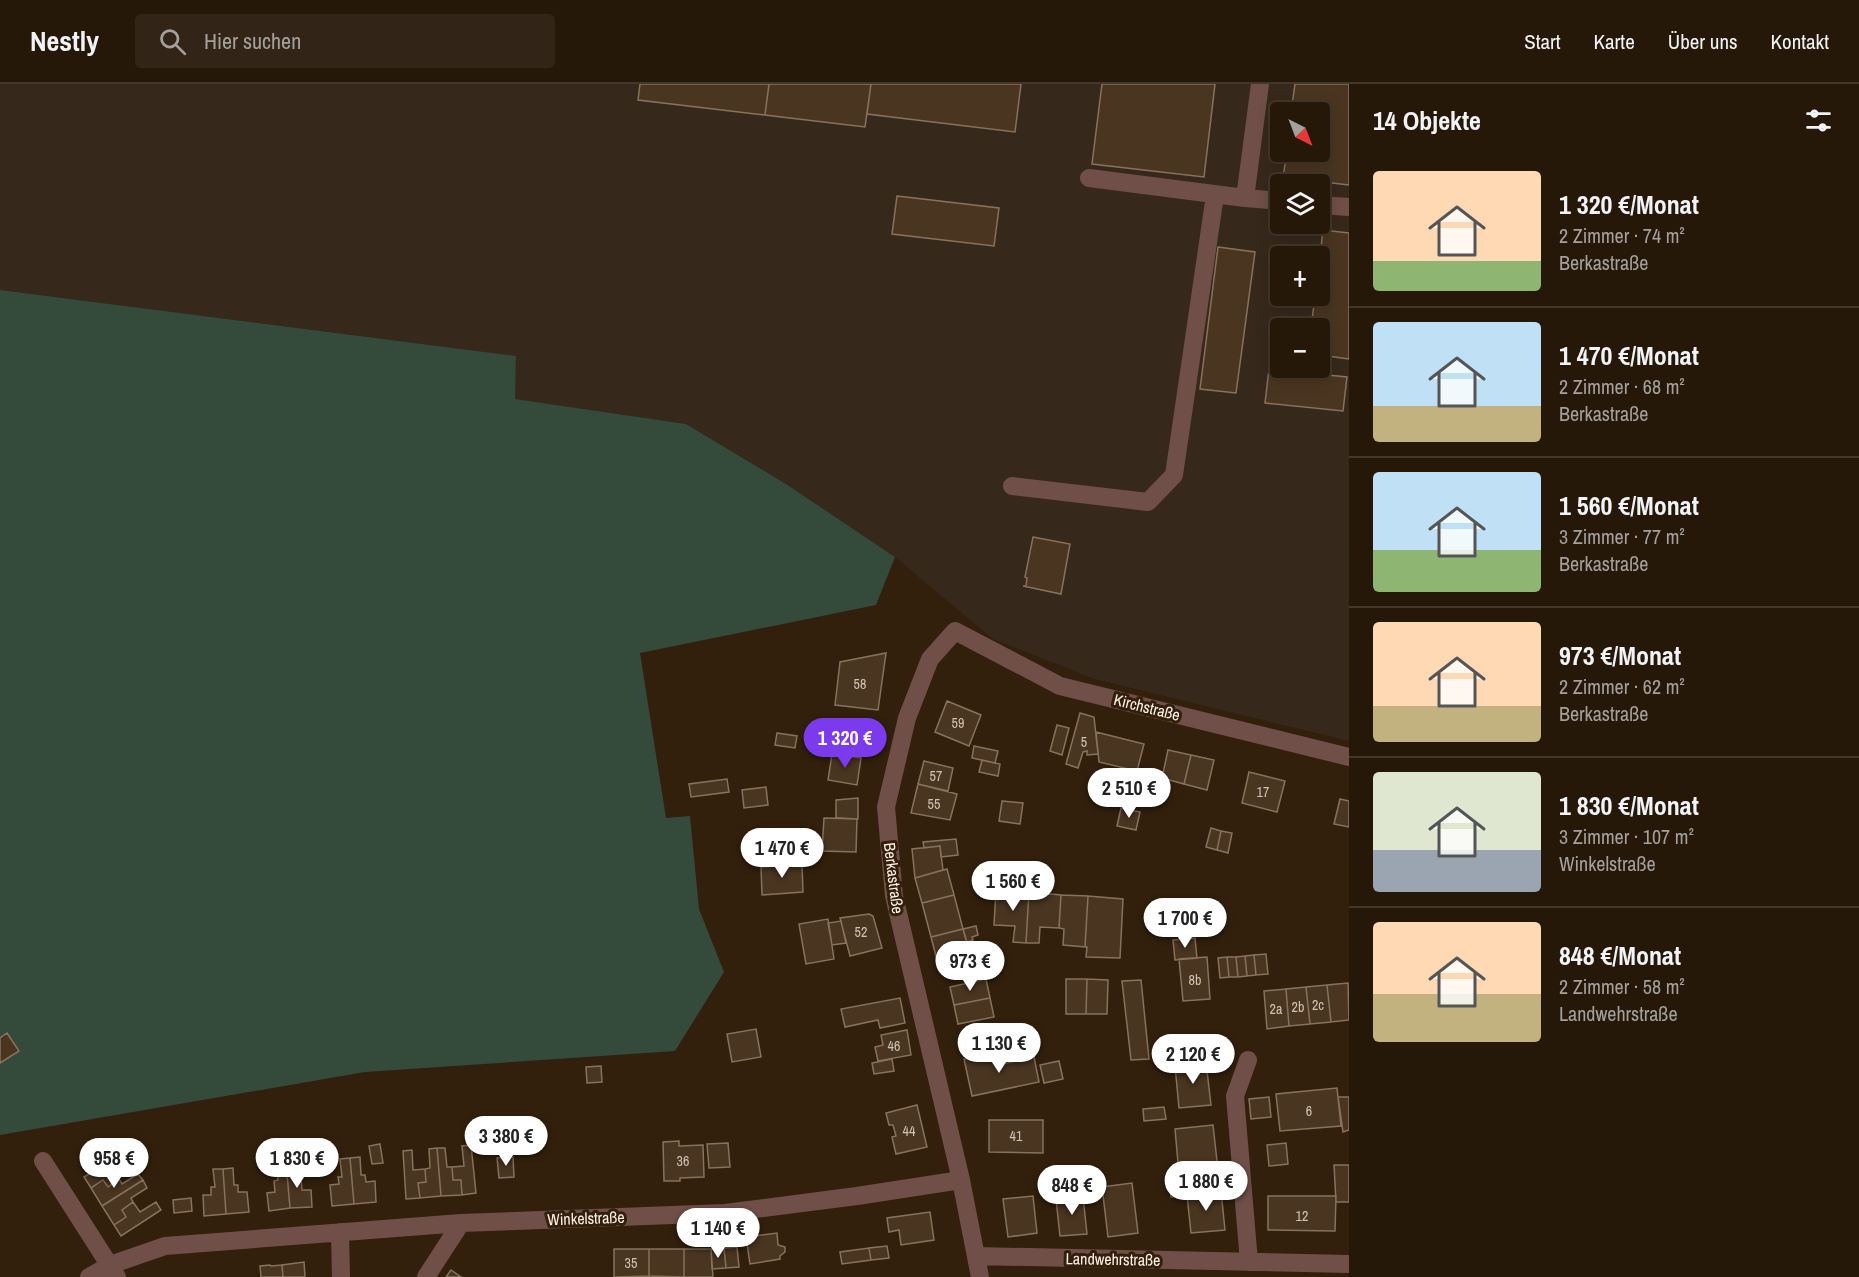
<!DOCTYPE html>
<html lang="de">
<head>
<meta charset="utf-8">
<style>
  :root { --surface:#261809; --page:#322517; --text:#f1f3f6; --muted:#a4a09c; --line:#42372a; --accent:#7c3aed }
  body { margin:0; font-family:"Archivo Narrow",sans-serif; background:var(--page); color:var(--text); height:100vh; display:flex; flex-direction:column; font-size:22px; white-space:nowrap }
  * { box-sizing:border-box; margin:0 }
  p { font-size:20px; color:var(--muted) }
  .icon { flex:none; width:33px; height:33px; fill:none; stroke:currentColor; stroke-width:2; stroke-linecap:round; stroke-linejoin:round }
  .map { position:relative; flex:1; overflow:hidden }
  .side { display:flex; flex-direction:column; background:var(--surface); width:510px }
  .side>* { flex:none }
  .needle { width:39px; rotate:138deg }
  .controls { position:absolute; left:1270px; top:18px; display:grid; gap:12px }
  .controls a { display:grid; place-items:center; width:60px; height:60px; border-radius:6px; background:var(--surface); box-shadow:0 3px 15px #0003,0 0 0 2px var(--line); font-size:30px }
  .price { position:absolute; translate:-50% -51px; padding:0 14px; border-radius:21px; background:#fff; color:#222; font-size:20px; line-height:39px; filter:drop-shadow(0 2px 3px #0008) }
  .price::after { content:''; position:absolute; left:50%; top:36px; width:18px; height:14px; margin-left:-9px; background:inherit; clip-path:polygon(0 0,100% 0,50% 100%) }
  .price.selected { background:var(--accent); color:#fff }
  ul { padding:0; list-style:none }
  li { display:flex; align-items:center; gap:18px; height:150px; padding:0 24px }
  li+li { border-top:2px solid var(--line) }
  li span { display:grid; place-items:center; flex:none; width:168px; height:120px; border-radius:6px; color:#555 }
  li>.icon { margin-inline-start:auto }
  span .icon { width:72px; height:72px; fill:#fffc; stroke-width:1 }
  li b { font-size:26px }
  h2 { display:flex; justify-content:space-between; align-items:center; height:72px; padding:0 24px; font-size:26px }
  header { display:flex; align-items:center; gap:36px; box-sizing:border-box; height:84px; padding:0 30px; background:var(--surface); border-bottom:2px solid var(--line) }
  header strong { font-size:28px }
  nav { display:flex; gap:33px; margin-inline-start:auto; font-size:21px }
  .search { width:420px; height:54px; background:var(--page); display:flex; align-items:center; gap:15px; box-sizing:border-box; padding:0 21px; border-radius:6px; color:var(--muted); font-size:22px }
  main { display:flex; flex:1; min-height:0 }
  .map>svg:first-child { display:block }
  .industrial { fill:#37281c; fill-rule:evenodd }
  .green { fill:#344a3b }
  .building { fill:#4a3520; stroke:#88725c; stroke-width:1.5 }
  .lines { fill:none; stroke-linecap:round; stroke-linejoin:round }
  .minor { stroke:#714f49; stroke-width:18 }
  .labels { text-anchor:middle; stroke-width:6; stroke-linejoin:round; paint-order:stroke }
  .number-label { font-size:14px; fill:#d1c2b4 }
  .street-label { font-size:16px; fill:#fef1e5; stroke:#32200c }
</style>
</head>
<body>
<header>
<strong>Nestly</strong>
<div class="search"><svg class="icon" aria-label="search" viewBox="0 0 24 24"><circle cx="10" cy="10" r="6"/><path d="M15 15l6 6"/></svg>Hier suchen</div>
<nav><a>Start</a><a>Karte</a><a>Über uns</a><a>Kontakt</a></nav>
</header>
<main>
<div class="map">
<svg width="1349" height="1193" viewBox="0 0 1349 1193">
  <rect width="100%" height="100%" fill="#32200c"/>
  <path class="industrial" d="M 0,0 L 1349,0 L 1349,657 L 1095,595 L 993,555 L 895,473 L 786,400 L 686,340 L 514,315 L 516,272 L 0,206 ZM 1281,28 L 1320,28 L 1320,68 L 1281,68 ZM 1281,100 L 1320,100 L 1320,140 L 1281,140 ZM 1281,172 L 1320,172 L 1320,212 L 1281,212 ZM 1281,244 L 1320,244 L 1320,284 L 1281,284 Z"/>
  <path class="green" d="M 0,206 L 516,272 L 515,315 L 686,340 L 786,400 L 895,473 L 876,521 L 640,569 L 666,734 L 690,732 L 699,825 L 724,888 L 675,967 L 365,988 L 0,1051 Z"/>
  <path class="building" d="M 640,0 L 769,0 L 765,31 L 638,16 Z
    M 769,0 L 871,0 L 865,43 L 765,31 Z
    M 871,0 L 1021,0 L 1015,48 L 867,30 Z
    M 1102,0 L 1215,0 L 1204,93 L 1092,80 Z
    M 1295,0 L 1349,0 L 1349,101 L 1283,93 L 1287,68 L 1320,68 L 1320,28 L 1291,28 Z
    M 897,112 L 999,124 L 994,162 L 892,150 Z
    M 1323,146 L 1349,149 L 1349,275 L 1320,271 L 1320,244 L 1311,244 L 1315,212 L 1320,212 L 1320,172 Z
    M 1218,163 L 1255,168 L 1236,309 L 1200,305 Z
    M 1269,285 L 1347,293 L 1343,327 L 1265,319 Z
    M 1033,453 L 1070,460 L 1061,510 L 1023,502 L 1026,502 L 1027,494 L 1025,493 Z
    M 886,569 L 878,626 L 835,621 L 840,578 Z
    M 947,617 L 981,631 L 969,662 L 935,648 Z
    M 1080,629 L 1094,633 L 1098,670 L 1087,671 L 1087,667 L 1083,668 L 1078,684 L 1066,680 Z
    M 1057,641 L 1069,644 L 1062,671 L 1050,667 Z
    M 837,643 L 865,647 L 861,674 L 832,670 Z
    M 1096,648 L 1144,660 L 1137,687 L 1099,678 Z
    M 777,649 L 797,652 L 795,664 L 775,661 Z
    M 974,662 L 998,667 L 995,679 L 972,674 Z
    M 1168,666 L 1191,671 L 1184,700 L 1162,694 Z
    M 832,670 L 861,674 L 857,701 L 828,696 Z
    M 1191,671 L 1214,676 L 1207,706 L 1184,700 Z
    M 982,676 L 1000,680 L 998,692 L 979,688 Z
    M 924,677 L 953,684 L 948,707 L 918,700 Z
    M 1249,688 L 1285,697 L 1277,728 L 1242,719 Z
    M 727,695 L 729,708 L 691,713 L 689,700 Z
    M 918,700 L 957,710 L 950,736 L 911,729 Z
    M 766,703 L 768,721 L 744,724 L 742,706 Z
    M 858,714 L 858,735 L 836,734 L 836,716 Z
    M 1340,715 L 1349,717 L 1349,743 L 1334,740 Z
    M 1002,717 L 1023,719 L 1020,740 L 999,737 Z
    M 1121,724 L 1140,728 L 1136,746 L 1117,742 Z
    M 824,734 L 857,735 L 856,768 L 822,767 Z
    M 1211,744 L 1221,747 L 1217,766 L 1206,763 Z
    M 1221,747 L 1232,749 L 1228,769 L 1217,766 Z
    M 956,755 L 958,771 L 941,773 L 940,762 L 924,764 L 923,758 Z
    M 940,762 L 943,786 L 915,794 L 912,765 Z
    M 802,780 L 803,808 L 762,811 L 761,783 Z
    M 947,785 L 954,811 L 922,819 L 915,794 Z
    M 996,806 L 1029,808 L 1026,859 L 1013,858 L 1015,842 L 994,841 Z
    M 1029,808 L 1061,811 L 1059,844 L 1040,843 L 1039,859 L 1026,859 Z
    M 954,811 L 963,845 L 931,853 L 922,819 Z
    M 1061,811 L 1088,812 L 1085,863 L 1063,861 L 1064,845 L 1059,844 Z
    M 1088,812 L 1123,815 L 1120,874 L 1086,873 L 1087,863 L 1085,863 Z
    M 869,830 L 873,832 L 882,864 L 850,872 L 840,834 Z
    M 828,835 L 834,875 L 806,880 L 799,840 Z
    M 841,837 L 846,859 L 832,861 L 828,839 Z
    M 976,842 L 978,851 L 972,853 L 973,856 L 967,858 L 963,845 Z
    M 963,845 L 969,867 L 937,876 L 931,853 Z
    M 1195,854 L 1197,874 L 1175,876 L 1173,856 Z
    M 1266,870 L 1268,890 L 1256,891 L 1254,871 Z
    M 1254,871 L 1256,891 L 1247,892 L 1245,872 Z
    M 1245,872 L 1247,892 L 1238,893 L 1236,873 Z
    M 1207,873 L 1210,915 L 1183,917 L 1179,875 Z
    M 1227,873 L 1229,893 L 1220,894 L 1218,874 Z
    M 1227,873 L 1236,873 L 1238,893 L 1229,893 Z
    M 986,895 L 990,914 L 954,921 L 950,903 Z
    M 1066,895 L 1087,895 L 1086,930 L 1066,930 Z
    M 1087,895 L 1108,896 L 1107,930 L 1086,930 Z
    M 1141,896 L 1149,975 L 1131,976 L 1122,897 Z
    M 1348,899 L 1349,936 L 1331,938 L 1327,901 Z
    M 1327,901 L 1331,938 L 1310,940 L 1306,903 Z
    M 1306,903 L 1310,940 L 1289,942 L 1286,905 Z
    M 1286,905 L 1289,942 L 1267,945 L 1264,907 Z
    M 900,914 L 905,939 L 880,944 L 878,936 L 845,943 L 841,925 Z
    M 990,914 L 994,933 L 958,940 L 954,921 Z
    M 756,945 L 761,973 L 732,978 L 727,950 Z
    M 907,946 L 911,971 L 878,977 L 875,963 L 883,961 L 881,951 Z
    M 7,949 L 19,967 L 0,979 L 0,954 Z
    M 995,969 L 997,977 L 1001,976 L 1002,980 L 1034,973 L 1039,998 L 972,1012 L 964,975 Z
    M 892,975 L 894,987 L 874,990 L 872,979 Z
    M 1059,977 L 1063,995 L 1044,999 L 1040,981 Z
    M 1206,978 L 1211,1021 L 1179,1024 L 1175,982 Z
    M 601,982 L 602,998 L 587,999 L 586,983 Z
    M 1337,1004 L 1341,1042 L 1280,1047 L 1276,1010 Z
    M 1269,1013 L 1271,1033 L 1251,1035 L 1249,1015 Z
    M 1338,1013 L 1349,1013 L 1349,1046 L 1343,1048 Z
    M 917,1021 L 927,1063 L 896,1070 L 892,1053 L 896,1052 L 893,1041 L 889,1041 L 886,1029 Z
    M 1164,1023 L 1166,1035 L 1144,1037 L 1143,1025 Z
    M 989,1036 L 1043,1036 L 1043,1069 L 989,1068 Z
    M 1213,1041 L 1218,1086 L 1179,1090 L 1175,1045 Z
    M 679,1057 L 679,1062 L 703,1061 L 704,1093 L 680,1094 L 680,1097 L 664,1097 L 663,1058 Z
    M 728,1059 L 730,1083 L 709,1084 L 707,1060 Z
    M 1286,1059 L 1288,1080 L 1269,1082 L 1267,1061 Z
    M 380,1060 L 383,1079 L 372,1080 L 369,1062 Z
    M 471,1061 L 476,1109 L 462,1111 L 461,1096 L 453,1096 L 452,1083 L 464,1082 L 462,1062 Z
    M 437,1064 L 441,1112 L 420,1114 L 418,1099 L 426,1098 L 425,1085 L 430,1084 L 429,1065 Z
    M 437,1064 L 445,1064 L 447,1083 L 452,1083 L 453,1096 L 461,1096 L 462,1111 L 441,1112 Z
    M 412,1066 L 413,1086 L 425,1085 L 426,1098 L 418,1099 L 420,1114 L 406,1115 L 403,1067 Z
    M 125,1067 L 129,1075 L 113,1086 L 119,1095 L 108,1103 L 103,1096 L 91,1104 L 84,1093 Z
    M 360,1073 L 361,1091 L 365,1091 L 366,1098 L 375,1097 L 376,1118 L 354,1120 L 350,1074 Z
    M 513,1073 L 514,1093 L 499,1094 L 497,1074 Z
    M 350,1074 L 354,1120 L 332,1122 L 330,1101 L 339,1100 L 338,1093 L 342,1093 L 340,1075 Z
    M 296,1077 L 297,1095 L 301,1094 L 302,1106 L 311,1106 L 312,1123 L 290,1124 L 286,1078 Z
    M 286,1078 L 290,1124 L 269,1127 L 267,1109 L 275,1108 L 274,1097 L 278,1096 L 276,1079 Z
    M 1334,1081 L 1349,1081 L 1349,1118 L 1336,1118 Z
    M 233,1084 L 234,1101 L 238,1101 L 238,1108 L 247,1108 L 249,1128 L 226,1130 L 223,1085 Z
    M 213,1085 L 223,1085 L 226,1130 L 204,1132 L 203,1111 L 211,1111 L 211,1103 L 215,1103 Z
    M 1193,1089 L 1195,1100 L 1170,1102 L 1169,1092 Z
    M 138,1090 L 143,1096 L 102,1122 L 91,1104 L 103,1096 L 108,1103 L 119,1095 L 122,1100 Z
    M 143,1096 L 147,1104 L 131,1114 L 133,1118 L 122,1126 L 126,1133 L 114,1141 L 102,1122 Z
    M 1132,1099 L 1138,1149 L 1108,1153 L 1102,1103 Z
    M 1195,1100 L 1196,1110 L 1171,1113 L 1170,1102 Z
    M 1221,1107 L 1225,1146 L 1191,1149 L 1187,1111 Z
    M 1033,1112 L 1037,1149 L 1008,1153 L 1003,1115 Z
    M 1083,1112 L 1087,1150 L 1060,1152 L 1056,1115 Z
    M 1268,1112 L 1336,1112 L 1335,1147 L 1268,1146 Z
    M 191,1114 L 192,1127 L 174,1129 L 173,1116 Z
    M 133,1118 L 140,1128 L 156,1118 L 161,1126 L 121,1152 L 114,1141 L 126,1133 L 122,1126 Z
    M 930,1128 L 934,1156 L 901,1161 L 899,1146 L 889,1148 L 887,1134 Z
    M 777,1149 L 778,1161 L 785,1163 L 785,1168 L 780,1172 L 780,1175 L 750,1180 L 746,1153 Z
    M 887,1162 L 889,1174 L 871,1176 L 869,1164 Z
    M 737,1163 L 739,1183 L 726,1184 L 724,1164 Z
    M 724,1164 L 726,1184 L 712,1185 L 711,1165 Z
    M 869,1164 L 871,1176 L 842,1180 L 840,1168 Z
    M 614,1165 L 649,1165 L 649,1192 L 614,1193 Z
    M 649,1165 L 684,1165 L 684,1193 L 649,1192 Z
    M 684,1165 L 711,1165 L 713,1193 L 684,1193 Z
    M 304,1178 L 305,1193 L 283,1193 L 282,1181 Z
    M 270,1181 L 271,1182 L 282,1181 L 283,1193 L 261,1193 L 260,1182 Z
    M 451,1186 L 461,1193 L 446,1193 Z"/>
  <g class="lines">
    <path class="minor" d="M 1089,94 L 1245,114 L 1260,0
      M 1245,114 L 1281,117
      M 1320,121 L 1349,123
      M 1012,402 L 1148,418 L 1174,391 L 1215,111
      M 1248,976 L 1235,1012 L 1249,1178
      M 43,1077 L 117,1193
      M 340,1148 L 341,1193
      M 976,1172 L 1349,1180
      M 89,1193 L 110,1181 L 165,1162 L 461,1139 L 725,1129 L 857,1112 L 961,1096
      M 426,1193 L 461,1139
      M 980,1193 L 961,1096 L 894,812 L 886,723 L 907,634 L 930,575 L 955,547 L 1060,602 L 1349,673"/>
  </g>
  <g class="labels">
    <g class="number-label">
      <text x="860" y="605">58</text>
      <text x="958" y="644">59</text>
      <text x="1084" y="663">5</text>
      <text x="936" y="697">57</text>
      <text x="1263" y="713">17</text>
      <text x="934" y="725">55</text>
      <text x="861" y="853">52</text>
      <text x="1195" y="901">8b</text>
      <text x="1318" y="926">2c</text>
      <text x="1298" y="928">2b</text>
      <text x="1276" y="930">2a</text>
      <text x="894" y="967">46</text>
      <text x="1309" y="1032">6</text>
      <text x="909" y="1052">44</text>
      <text x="1016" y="1057">41</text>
      <text x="683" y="1082">36</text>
      <text x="1302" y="1137">12</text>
      <text x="631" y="1184">35</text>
    </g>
    <g class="street-label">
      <text transform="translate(1147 623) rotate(14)" y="6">Kirchstraße</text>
      <text transform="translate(894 794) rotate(83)" y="6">Berkastraße</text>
      <text transform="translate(586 1134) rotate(-2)" y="6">Winkelstraße</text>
      <text transform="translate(1113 1175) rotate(1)" y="6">Landwehrstraße</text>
    </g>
  </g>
</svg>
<div class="controls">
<a><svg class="needle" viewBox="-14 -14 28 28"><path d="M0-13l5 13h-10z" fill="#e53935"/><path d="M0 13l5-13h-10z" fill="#a4a09c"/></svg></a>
<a><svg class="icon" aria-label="layers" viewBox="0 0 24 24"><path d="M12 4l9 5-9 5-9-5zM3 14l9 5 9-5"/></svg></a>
<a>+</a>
<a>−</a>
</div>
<b class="price selected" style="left:845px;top:685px">1 320 €</b>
<b class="price" style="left:1129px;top:735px">2 510 €</b>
<b class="price" style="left:782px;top:795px">1 470 €</b>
<b class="price" style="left:1013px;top:828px">1 560 €</b>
<b class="price" style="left:1185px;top:865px">1 700 €</b>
<b class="price" style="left:970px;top:908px">973 €</b>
<b class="price" style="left:999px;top:990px">1 130 €</b>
<b class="price" style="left:1193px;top:1001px">2 120 €</b>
<b class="price" style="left:506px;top:1083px">3 380 €</b>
<b class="price" style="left:114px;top:1105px">958 €</b>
<b class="price" style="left:297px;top:1105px">1 830 €</b>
<b class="price" style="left:1206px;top:1128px">1 880 €</b>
<b class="price" style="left:1072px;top:1132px">848 €</b>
<b class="price" style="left:718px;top:1175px">1 140 €</b>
</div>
<section class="side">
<h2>14 Objekte<svg class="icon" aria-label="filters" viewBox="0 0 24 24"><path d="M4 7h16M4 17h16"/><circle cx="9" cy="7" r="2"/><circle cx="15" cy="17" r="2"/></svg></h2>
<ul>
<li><span style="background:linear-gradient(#ffd9b3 75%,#8fb573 0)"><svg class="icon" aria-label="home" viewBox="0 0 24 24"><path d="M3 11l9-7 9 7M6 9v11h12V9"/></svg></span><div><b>1 320 €/Monat</b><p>2 Zimmer · 74 m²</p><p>Berkastraße</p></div></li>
<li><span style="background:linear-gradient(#bfe0f5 70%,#c2b280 0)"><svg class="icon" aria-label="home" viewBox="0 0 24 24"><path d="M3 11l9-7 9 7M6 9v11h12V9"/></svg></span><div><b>1 470 €/Monat</b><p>2 Zimmer · 68 m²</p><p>Berkastraße</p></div></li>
<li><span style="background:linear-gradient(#bfe0f5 65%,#8fb573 0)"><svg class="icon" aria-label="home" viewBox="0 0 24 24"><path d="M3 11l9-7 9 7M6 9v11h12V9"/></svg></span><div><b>1 560 €/Monat</b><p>3 Zimmer · 77 m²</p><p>Berkastraße</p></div></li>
<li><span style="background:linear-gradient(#ffd9b3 70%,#c2b280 0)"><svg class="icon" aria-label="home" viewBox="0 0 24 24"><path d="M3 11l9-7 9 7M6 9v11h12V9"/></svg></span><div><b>973 €/Monat</b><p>2 Zimmer · 62 m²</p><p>Berkastraße</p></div></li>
<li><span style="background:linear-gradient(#dfe7d0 65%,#9aa5b1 0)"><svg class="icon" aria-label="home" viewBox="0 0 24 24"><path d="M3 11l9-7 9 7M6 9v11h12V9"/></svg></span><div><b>1 830 €/Monat</b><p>3 Zimmer · 107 m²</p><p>Winkelstraße</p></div></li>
<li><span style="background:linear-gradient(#ffd9b3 60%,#c2b280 0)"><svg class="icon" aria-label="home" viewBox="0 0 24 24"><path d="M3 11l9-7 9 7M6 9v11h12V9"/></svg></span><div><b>848 €/Monat</b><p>2 Zimmer · 58 m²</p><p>Landwehrstraße</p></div></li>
</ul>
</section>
</main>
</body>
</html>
